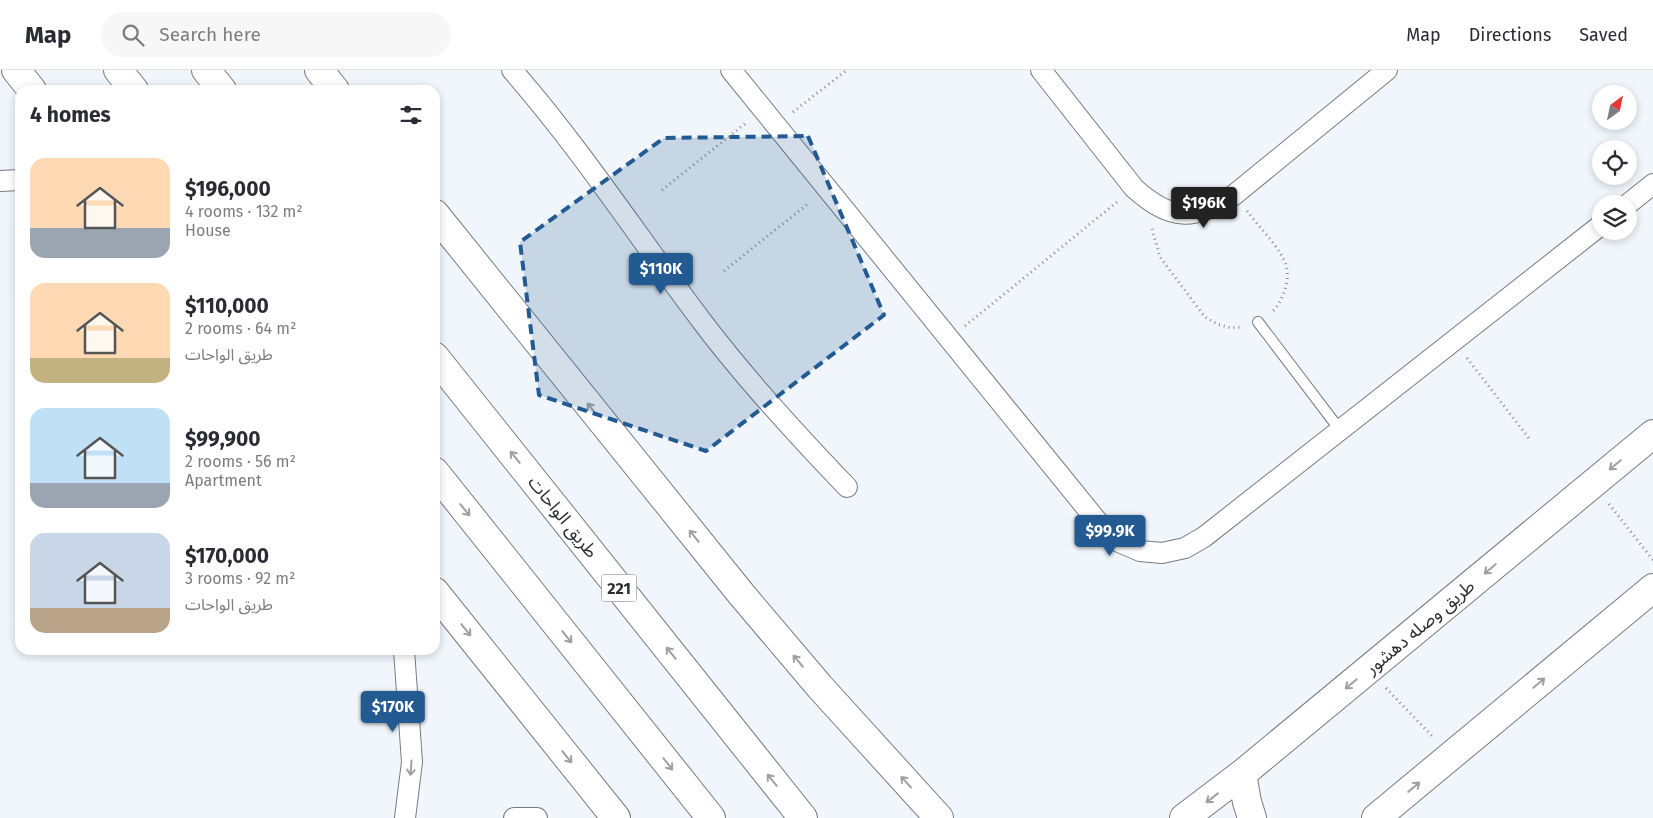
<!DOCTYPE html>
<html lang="en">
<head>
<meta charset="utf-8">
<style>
  :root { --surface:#fff; --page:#f7f7f7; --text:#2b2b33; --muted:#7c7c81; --line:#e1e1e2; --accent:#235a92 }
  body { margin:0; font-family:"Fira Sans","Noto Sans Arabic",sans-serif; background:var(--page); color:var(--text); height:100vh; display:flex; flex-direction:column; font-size:19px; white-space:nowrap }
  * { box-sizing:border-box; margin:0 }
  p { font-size:16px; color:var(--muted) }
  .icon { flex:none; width:28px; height:28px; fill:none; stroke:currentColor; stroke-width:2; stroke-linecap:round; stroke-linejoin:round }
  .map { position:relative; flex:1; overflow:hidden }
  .panel { position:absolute; left:15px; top:15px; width:425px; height:570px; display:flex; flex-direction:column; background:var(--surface); border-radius:15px; box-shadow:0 2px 8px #0003 }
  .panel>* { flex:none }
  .needle { width:32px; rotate:33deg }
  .controls { position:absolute; left:1592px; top:15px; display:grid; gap:10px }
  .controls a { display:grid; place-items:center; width:45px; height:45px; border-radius:50%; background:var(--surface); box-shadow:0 2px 8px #0003; font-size:25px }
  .price { position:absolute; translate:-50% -42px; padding:0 11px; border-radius:5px; background:var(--accent); color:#fff; font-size:16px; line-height:32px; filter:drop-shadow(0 1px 2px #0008) }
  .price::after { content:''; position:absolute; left:50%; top:30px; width:15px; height:11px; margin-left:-8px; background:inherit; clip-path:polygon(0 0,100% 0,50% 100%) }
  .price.on { background:#222; color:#fff }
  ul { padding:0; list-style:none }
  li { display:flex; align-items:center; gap:15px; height:125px; padding:0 15px }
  li span { display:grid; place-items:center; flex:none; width:140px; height:100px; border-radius:15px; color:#555 }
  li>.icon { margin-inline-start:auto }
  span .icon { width:60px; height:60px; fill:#fffc; stroke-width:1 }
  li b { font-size:21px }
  h2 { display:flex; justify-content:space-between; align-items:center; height:60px; padding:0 15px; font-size:21px }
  header { display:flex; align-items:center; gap:30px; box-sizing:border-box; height:70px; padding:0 25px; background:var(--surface); border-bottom:1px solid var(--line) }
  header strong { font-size:24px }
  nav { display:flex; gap:28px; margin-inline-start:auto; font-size:18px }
  .search { width:350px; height:45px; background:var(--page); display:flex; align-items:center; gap:12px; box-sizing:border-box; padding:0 18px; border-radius:28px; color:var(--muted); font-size:19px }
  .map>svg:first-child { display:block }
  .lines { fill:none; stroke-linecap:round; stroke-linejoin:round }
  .lane-casing { stroke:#777c81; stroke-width:12 }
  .street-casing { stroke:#777c81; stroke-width:22 }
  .primary-casing { stroke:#777c81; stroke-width:30 }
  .highway-casing { stroke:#777c81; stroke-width:30 }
  .path { stroke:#898d91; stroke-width:3; stroke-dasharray:1 4; stroke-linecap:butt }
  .lane { stroke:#fff; stroke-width:10 }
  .street { stroke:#fff; stroke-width:20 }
  .primary { stroke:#fff; stroke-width:28 }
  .highway { stroke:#fff; stroke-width:28 }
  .oneway { stroke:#a0a0a1 }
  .marked { fill:#235a92; fill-opacity:0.2; stroke:#235a92; stroke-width:4; stroke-dasharray:10 6; stroke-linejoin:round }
  .labels { text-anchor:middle; stroke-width:5; stroke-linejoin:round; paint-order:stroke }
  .shield { fill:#fff; stroke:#6b6c6d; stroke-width:1 }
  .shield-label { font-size:16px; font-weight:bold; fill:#2b2d2f }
  .street-label { font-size:18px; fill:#2b2d2f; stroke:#fff }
</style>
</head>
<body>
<header>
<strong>Map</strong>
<div class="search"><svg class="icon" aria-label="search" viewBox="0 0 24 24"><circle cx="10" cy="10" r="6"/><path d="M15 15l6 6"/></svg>Search here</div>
<nav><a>Map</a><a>Directions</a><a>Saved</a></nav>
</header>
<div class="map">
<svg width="1653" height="748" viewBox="0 0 1653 748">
  <rect width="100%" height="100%" fill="#f0f6fb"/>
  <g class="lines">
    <defs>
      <path id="lane" d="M 1258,252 L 1340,360"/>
      <path id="street" d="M 512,0 C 582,80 640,170 704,254 C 748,312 797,365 847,417
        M 731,0 L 1102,457 L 1119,472 L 1140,481 L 1162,483 L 1185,478 L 1204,467 L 1601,155
        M 1041,0 L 1134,118 C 1170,151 1194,151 1234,125 L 1387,0
        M 0,111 L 20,110
        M 1628,134 L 1653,114
        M 404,580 L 412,692 L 405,748
        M 514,748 L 537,748"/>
      <path id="primary" d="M 16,0 L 32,20
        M 319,0 L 335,20
        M 435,144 L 742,525 L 820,617 L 939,748
        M 435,522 L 616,748
        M 1242,704 L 1247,732 L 1252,748
        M 1184,748 L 1242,704 L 1653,364
        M 1376,748 L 1653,518"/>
      <path id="highway" d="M 118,0 L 134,20
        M 206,0 L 222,20
        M 435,287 L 803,748
        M 435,402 L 711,748"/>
    </defs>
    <use href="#lane" class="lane-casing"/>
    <use href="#street" class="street-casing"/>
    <use href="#primary" class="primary-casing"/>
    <use href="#highway" class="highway-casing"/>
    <path class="path" d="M 793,42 L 847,0
      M 662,120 L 746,53
      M 1247,141 C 1258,156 1274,171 1283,188 C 1293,205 1284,230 1272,242
      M 1152,159 L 1160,187 L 1205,247 L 1217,254 L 1231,258 L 1242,257
      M 724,201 L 809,133
      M 965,256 L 1117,132
      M 1467,288 L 1531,371
      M 1609,434 L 1653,490
      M 1386,618 L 1434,668"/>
    <use href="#lane" class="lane"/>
    <use href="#street" class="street"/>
    <use href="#primary" class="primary"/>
    <use href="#highway" class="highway"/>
  </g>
  <defs><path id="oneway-shaft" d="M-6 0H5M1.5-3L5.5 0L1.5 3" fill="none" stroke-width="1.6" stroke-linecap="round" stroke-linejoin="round" transform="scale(1.25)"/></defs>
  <g class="oneway">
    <use href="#oneway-shaft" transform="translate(592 339) rotate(-129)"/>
    <use href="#oneway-shaft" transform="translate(515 387) rotate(-129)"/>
    <use href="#oneway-shaft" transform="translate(1615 395) rotate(140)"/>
    <use href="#oneway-shaft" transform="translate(465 440) rotate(51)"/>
    <use href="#oneway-shaft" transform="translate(694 466) rotate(-129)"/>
    <use href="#oneway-shaft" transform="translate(1490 499) rotate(140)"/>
    <use href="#oneway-shaft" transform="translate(466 560) rotate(51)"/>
    <use href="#oneway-shaft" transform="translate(567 567) rotate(51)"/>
    <use href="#oneway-shaft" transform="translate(671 583) rotate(-129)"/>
    <use href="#oneway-shaft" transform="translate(798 591) rotate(-130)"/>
    <use href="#oneway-shaft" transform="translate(1539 613) rotate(-40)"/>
    <use href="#oneway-shaft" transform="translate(1351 614) rotate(140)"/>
    <use href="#oneway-shaft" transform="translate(567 687) rotate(51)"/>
    <use href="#oneway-shaft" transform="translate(668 694) rotate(52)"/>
    <use href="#oneway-shaft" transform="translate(411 698) rotate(94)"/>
    <use href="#oneway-shaft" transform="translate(772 710) rotate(-129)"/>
    <use href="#oneway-shaft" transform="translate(906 712) rotate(-132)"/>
    <use href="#oneway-shaft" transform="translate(1414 717) rotate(-40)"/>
    <use href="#oneway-shaft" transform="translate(1212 728) rotate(142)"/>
  </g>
  <path class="marked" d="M 808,66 L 884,245 L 706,381 L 539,325 L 520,172 L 664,68 Z"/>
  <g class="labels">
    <rect class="shield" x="601.5" y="504.5" width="35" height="27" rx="4"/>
    <g class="shield-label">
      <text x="619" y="524">221</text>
    </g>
    <g class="street-label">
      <text transform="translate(563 447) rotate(51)" y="6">طريق الواحات</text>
      <text transform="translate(1420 557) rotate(-40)" y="6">طريق وصله دهشور</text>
    </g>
  </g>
</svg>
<div class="controls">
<a><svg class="needle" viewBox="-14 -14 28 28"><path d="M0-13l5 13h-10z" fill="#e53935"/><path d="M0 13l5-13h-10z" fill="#7c7c81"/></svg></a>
<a><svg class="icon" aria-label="locate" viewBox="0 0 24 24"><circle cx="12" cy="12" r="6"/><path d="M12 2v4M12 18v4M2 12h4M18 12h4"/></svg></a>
<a><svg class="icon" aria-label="layers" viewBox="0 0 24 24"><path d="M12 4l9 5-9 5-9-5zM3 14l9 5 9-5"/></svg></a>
</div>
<b class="price on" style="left:1204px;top:159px">$196K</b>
<b class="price" style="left:661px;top:225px">$110K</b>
<b class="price" style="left:1110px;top:487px">$99.9K</b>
<b class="price" style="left:393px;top:663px">$170K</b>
<section class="panel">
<h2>4 homes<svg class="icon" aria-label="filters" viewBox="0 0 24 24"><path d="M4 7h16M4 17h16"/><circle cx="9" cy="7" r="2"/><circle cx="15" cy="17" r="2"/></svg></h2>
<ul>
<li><span style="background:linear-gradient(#ffd9b3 70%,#9aa5b1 0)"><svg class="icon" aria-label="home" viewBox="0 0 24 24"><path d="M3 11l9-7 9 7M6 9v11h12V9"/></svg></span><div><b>$196,000</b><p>4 rooms · 132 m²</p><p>House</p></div></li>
<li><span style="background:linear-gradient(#ffd9b3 75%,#c2b280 0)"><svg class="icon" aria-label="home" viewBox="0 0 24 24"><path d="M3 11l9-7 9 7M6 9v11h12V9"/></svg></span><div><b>$110,000</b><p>2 rooms · 64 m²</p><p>طريق الواحات</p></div></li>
<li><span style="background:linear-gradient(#bfe0f5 75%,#9aa5b1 0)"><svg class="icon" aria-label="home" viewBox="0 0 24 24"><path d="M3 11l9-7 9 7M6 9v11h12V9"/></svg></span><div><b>$99,900</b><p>2 rooms · 56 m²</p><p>Apartment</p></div></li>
<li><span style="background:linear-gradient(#c9d6e8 75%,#b9a48a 0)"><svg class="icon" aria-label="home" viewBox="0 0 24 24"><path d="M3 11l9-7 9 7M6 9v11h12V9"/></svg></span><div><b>$170,000</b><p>3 rooms · 92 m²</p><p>طريق الواحات</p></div></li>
</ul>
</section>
</div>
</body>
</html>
